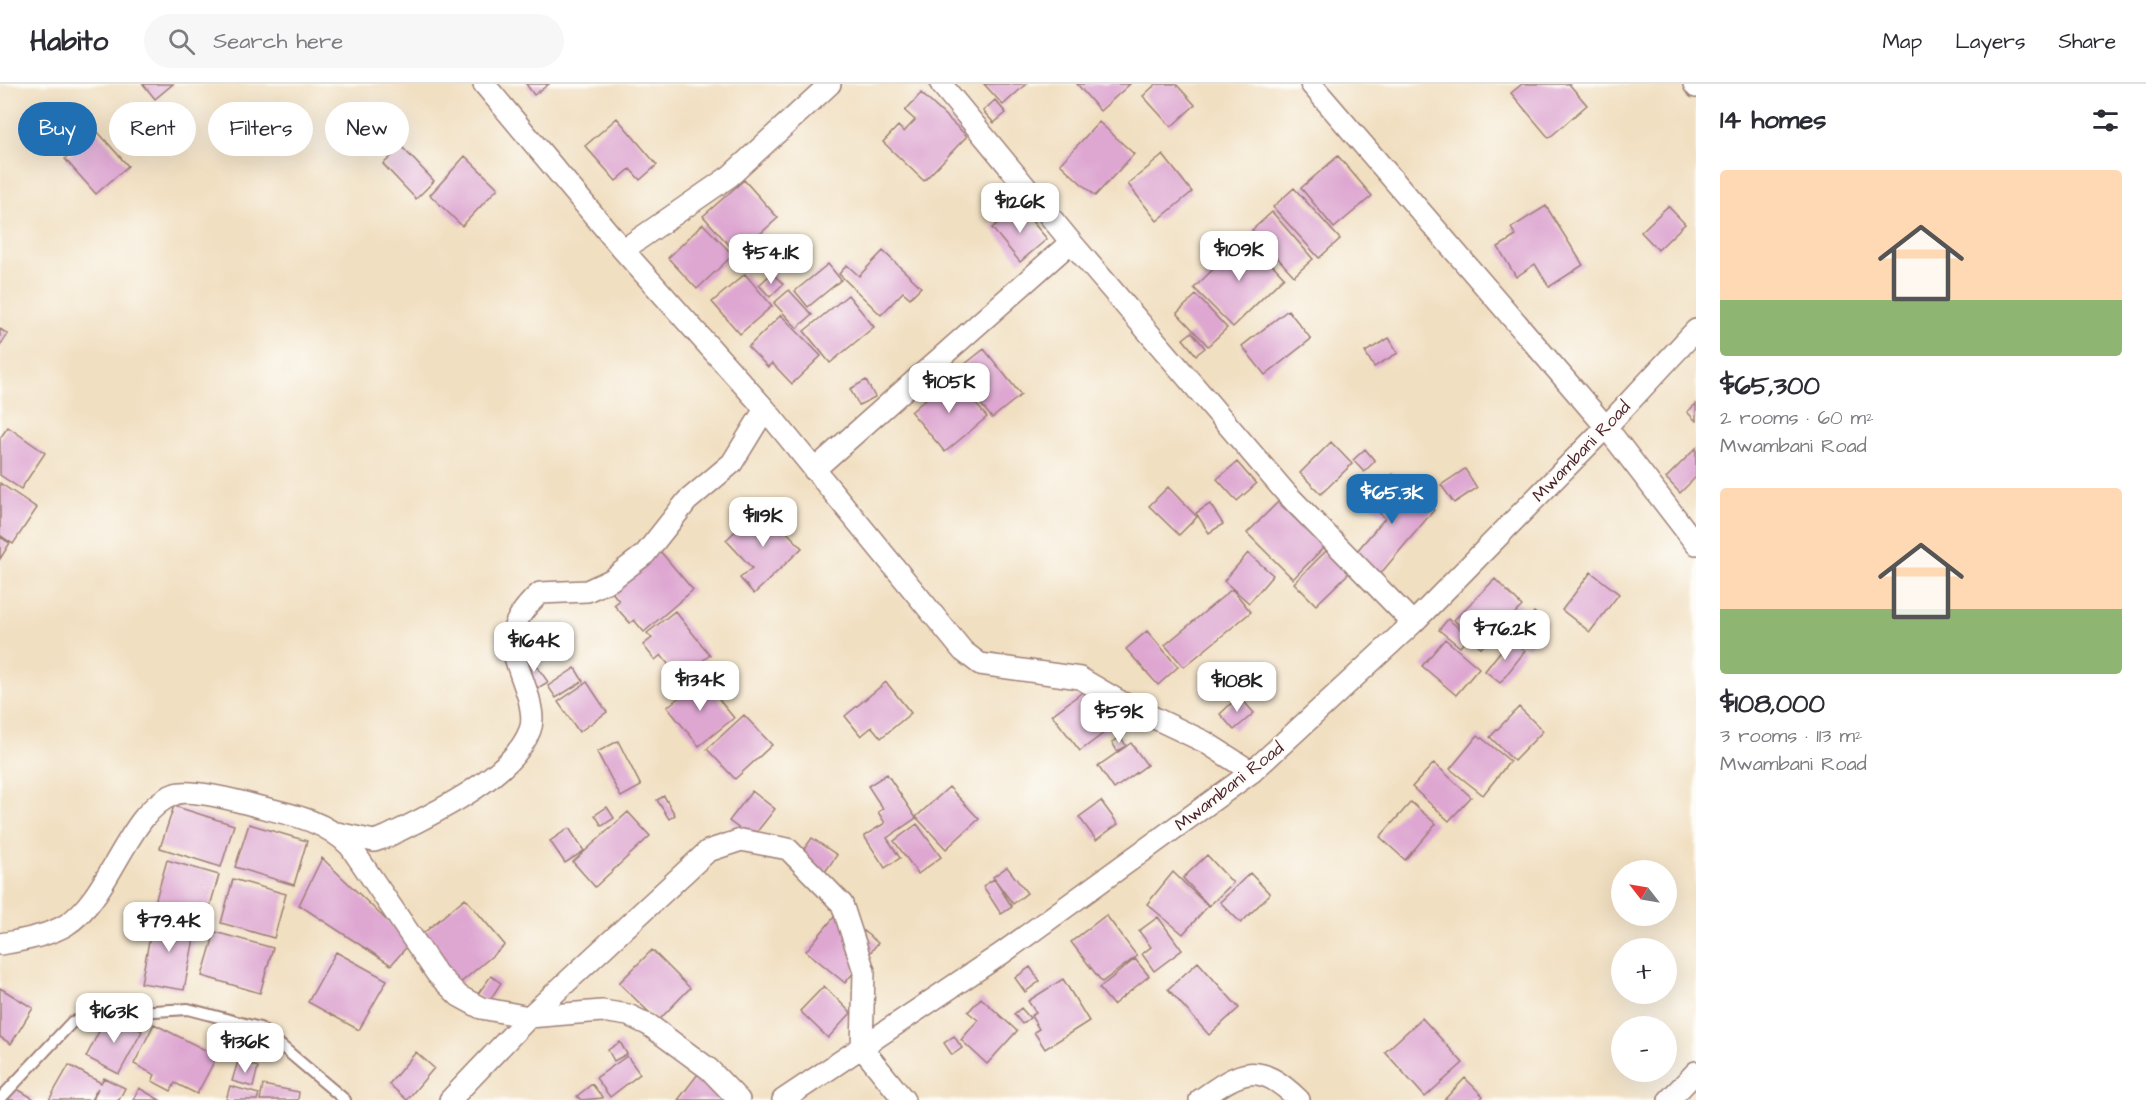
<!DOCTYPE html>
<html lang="en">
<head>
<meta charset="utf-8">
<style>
  :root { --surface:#fff; --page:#f7f7f7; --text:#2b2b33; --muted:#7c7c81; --line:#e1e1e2; --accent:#1f6fb2 }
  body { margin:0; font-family:"Architects Daughter",sans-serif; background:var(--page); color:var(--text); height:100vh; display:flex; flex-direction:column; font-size:22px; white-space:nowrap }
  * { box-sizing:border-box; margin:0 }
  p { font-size:20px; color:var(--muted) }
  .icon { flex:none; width:33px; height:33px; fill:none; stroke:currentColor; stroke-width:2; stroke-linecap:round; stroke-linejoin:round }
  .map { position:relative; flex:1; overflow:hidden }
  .drawer { display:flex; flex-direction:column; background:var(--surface); width:450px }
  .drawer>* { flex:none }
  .guide { position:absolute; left:18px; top:18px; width:570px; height:54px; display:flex; gap:12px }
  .needle { width:39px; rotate:301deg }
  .fabs { position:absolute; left:1611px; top:776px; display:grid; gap:12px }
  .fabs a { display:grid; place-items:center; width:66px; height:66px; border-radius:50%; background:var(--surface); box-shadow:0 6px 24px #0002; font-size:30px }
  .price { position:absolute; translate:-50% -51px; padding:0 14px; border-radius:12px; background:#fff; color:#222; font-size:20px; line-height:39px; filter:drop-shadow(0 2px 3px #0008) }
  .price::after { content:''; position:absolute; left:50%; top:36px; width:18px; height:14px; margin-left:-9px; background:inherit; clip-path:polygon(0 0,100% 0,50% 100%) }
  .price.active { background:var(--accent); color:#fff }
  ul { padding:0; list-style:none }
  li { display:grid; align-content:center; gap:12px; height:318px; padding:0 24px }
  li span { display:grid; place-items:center; height:186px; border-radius:6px; color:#555 }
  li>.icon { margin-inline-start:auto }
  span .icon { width:108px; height:108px; fill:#fffc; stroke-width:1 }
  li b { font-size:26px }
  h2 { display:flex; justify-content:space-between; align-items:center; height:72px; padding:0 24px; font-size:26px }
  .pill { padding:0 21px; border-radius:27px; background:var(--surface); box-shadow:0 6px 24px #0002; font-size:21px; line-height:54px }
  .pill.active { background:var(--accent); color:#fff }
  header { display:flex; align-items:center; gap:36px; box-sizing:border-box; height:84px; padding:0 30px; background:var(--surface); border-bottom:2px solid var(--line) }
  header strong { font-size:28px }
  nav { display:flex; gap:33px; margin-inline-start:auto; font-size:21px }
  .search { width:420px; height:54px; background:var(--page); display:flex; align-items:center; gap:15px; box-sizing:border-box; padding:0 21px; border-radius:33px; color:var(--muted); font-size:22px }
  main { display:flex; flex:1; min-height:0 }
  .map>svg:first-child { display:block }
  .building { fill:#dea7d2 }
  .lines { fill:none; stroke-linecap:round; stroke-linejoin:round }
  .service-casing { stroke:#9e7f76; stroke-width:14 }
  .minor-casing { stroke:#9e7f76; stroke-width:24 }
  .service { stroke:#fff; stroke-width:10 }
  .minor { stroke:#fff; stroke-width:21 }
  .labels { text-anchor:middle; stroke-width:5; stroke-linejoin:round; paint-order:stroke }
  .street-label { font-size:18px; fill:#4a1f2b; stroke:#fdfcf7 }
</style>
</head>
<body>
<header>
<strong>Habito</strong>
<div class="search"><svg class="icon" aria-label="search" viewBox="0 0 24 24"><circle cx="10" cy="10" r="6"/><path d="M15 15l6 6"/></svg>Search here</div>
<nav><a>Map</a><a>Layers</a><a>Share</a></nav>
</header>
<main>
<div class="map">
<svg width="1696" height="1016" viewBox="0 0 1696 1016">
  <rect width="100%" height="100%" fill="#fdfcf7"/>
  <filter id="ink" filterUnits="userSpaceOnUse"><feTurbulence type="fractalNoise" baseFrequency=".0167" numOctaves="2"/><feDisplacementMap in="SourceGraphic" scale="12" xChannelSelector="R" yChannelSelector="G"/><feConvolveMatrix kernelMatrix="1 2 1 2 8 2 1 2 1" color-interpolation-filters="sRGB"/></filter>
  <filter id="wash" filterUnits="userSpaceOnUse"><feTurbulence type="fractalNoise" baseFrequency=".008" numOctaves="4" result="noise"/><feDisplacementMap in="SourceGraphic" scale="24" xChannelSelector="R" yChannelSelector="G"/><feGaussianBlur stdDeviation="1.35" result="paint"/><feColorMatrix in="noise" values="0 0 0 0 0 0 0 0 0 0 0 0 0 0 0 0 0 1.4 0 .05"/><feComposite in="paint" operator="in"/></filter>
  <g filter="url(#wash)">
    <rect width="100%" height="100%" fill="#f1dfc1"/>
    <g id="blocks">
      <path class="building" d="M 143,0 L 173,0 L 155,15 Z
        M 526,0 L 549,0 L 534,11 Z
        M 984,0 L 1026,0 L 1003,21 Z
        M 1077,0 L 1130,0 L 1100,27 Z
        M 1156,0 L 1176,0 L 1195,21 L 1171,43 L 1143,12 Z
        M 1522,0 L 1569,0 L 1587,21 L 1549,54 L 1511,9 Z
        M 921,9 L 967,52 L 924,97 L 883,58 L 898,42 L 904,48 L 915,36 L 905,27 Z
        M 995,16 L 1006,29 L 994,39 L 983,27 Z
        M 617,34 L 657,81 L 640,96 L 630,85 L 616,97 L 585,62 Z
        M 1099,38 L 1134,70 L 1095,112 L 1060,80 Z
        M 97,47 L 128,82 L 96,110 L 65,75 Z
        M 402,63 L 434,97 L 416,115 L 383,80 Z
        M 1163,71 L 1192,108 L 1157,137 L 1128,100 Z
        M 465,72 L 498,104 L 462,142 L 430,111 Z
        M 1338,72 L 1372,112 L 1334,144 L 1301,104 Z
        M 744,96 L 778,134 L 737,170 L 703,132 Z
        M 1294,104 L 1340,155 L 1319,174 L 1273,123 Z
        M 1019,122 L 1047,155 L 1020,178 L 992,144 Z
        M 1546,122 L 1583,181 L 1549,203 L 1535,180 L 1516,193 L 1498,163 L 1516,152 L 1511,144 Z
        M 1668,122 L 1685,140 L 1658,166 L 1641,148 Z
        M 1272,128 L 1313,175 L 1294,192 L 1252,146 Z
        M 703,140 L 733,171 L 697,205 L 668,174 Z
        M 1246,153 L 1284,193 L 1233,243 L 1194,204 Z
        M 883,167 L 921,203 L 910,214 L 903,208 L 881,231 L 839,190 L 847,181 L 859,192 Z
        M 828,180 L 841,196 L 808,223 L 795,207 Z
        M 772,189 L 783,200 L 770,213 L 759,201 Z
        M 745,190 L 772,222 L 740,250 L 712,218 Z
        M 789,206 L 812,231 L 797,244 L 774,219 Z
        M 848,211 L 874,243 L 830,279 L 804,247 Z
        M 1196,211 L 1227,244 L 1208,262 L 1177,229 Z
        M 1288,226 L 1311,255 L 1265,291 L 1242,262 Z
        M 781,231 L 821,272 L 792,300 L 772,279 L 768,283 L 748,263 Z
        M 0,245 L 8,250 L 0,262 Z
        M 1192,248 L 1205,264 L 1196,271 L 1183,255 Z
        M 1389,254 L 1398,269 L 1374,283 L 1365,268 Z
        M 984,265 L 1021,311 L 992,334 L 955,288 Z
        M 952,292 L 987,333 L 945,368 L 911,328 Z
        M 866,296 L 875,313 L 859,321 L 850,305 Z
        M 1696,320 L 1696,337 L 1687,328 Z
        M 8,343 L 45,369 L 21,405 L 0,391 L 0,354 Z
        M 1331,358 L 1352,380 L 1321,410 L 1300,389 Z
        M 1696,364 L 1696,393 L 1680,409 L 1666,394 Z
        M 1365,365 L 1375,377 L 1364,388 L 1353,376 Z
        M 1237,378 L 1256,400 L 1237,417 L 1217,395 Z
        M 1465,385 L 1477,404 L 1454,419 L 1441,401 Z
        M 1393,390 L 1434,426 L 1376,495 L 1351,474 L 1385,434 L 1368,419 Z
        M 0,399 L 37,424 L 13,460 L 0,451 Z
        M 1168,403 L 1197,433 L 1179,451 L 1149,422 Z
        M 1278,418 L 1324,463 L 1293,495 L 1247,449 Z
        M 1210,420 L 1223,440 L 1209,449 L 1196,429 Z
        M 762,422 L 802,464 L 754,510 L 740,494 L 752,484 L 726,456 Z
        M 0,453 L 10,459 L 0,475 Z
        M 1329,464 L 1352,486 L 1316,521 L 1294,499 Z
        M 660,467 L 693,506 L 644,548 L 634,536 L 630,539 L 614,521 L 619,517 L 612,508 Z
        M 1248,469 L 1273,491 L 1249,519 L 1224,497 Z
        M 1591,488 L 1619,510 L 1590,548 L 1562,526 Z
        M 1495,495 L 1522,522 L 1481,564 L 1454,536 Z
        M 1232,505 L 1251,528 L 1184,583 L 1165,561 Z
        M 675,527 L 710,571 L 686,590 L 677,579 L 671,584 L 661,571 L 655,576 L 643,561 L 652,554 L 647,549 Z
        M 1534,528 L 1547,539 L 1527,564 L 1514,553 Z
        M 1448,535 L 1469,553 L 1460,563 L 1439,546 Z
        M 1147,547 L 1178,583 L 1158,601 L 1126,565 Z
        M 1445,555 L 1479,584 L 1456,611 L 1422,582 Z
        M 1510,555 L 1525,567 L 1500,599 L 1485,587 Z
        M 531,574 L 548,598 L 538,604 L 521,580 Z
        M 575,584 L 583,597 L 556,614 L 548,602 Z
        M 702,595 L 734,634 L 699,662 L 667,623 Z
        M 587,598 L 607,628 L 579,648 L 558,618 Z
        M 886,598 L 911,629 L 881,654 L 872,643 L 861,652 L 845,632 Z
        M 1092,601 L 1120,637 L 1080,667 L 1052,631 Z
        M 1239,612 L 1254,629 L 1234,646 L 1220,630 Z
        M 1519,623 L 1543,647 L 1514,677 L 1490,653 Z
        M 744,631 L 772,661 L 735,695 L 707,665 Z
        M 1478,651 L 1510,677 L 1483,711 L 1450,685 Z
        M 1121,653 L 1126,662 L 1117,667 L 1112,658 Z
        M 618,657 L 641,702 L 621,713 L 597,668 Z
        M 1131,659 L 1147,681 L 1114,705 L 1098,682 Z
        M 1434,679 L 1471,713 L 1449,737 L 1412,703 Z
        M 887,690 L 916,734 L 887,754 L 900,774 L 885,784 L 864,752 L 885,739 L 878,728 L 883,725 L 868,702 Z
        M 949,703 L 979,735 L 946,765 L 916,733 Z
        M 752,707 L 775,725 L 752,754 L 729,737 Z
        M 664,712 L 675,731 L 669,735 L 657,716 Z
        M 1101,717 L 1118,740 L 1096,756 L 1079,733 Z
        M 1411,718 L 1436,740 L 1405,776 L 1380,753 Z
        M 174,722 L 234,741 L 221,783 L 160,764 Z
        M 607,723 L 614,734 L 602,742 L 595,731 Z
        M 628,728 L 650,752 L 595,803 L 573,778 Z
        M 249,740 L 307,757 L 294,801 L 235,783 Z
        M 917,740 L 941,773 L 918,790 L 894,757 Z
        M 569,744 L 584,767 L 565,779 L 550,757 Z
        M 812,754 L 837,771 L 822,792 L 797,775 Z
        M 1207,771 L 1233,799 L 1209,822 L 1183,794 Z
        M 322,774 L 410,859 L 391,881 L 299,821 Z
        M 167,776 L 219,791 L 206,836 L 154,822 Z
        M 1007,783 L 1027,809 L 1013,820 L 993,793 Z
        M 1173,788 L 1208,822 L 1183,850 L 1147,820 Z
        M 1250,789 L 1270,810 L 1241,839 L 1220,818 Z
        M 233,795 L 286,810 L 274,854 L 221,839 Z
        M 994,795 L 1012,823 L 1001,830 L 983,802 Z
        M 465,814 L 505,861 L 459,900 L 419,853 Z
        M 839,827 L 878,859 L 845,899 L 806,867 Z
        M 154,831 L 197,839 L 184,906 L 141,899 Z
        M 1106,831 L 1137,872 L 1102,898 L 1071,858 Z
        M 1158,833 L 1182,866 L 1154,887 L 1142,870 L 1151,863 L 1139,847 Z
        M 215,848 L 273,864 L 260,909 L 202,892 Z
        M 652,866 L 690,904 L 658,937 L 619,899 Z
        M 336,868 L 387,896 L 359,946 L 308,918 Z
        M 1135,875 L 1149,892 L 1113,921 L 1099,904 Z
        M 1198,878 L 1239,924 L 1209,951 L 1168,905 Z
        M 1030,883 L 1040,897 L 1025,908 L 1015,894 Z
        M 491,892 L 501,899 L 488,919 L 477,911 Z
        M 1063,895 L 1089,937 L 1045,965 L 1034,948 L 1039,945 L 1031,932 L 1036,929 L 1028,917 Z
        M 824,902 L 851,929 L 828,954 L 800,927 Z
        M 0,904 L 33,924 L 11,960 L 0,953 Z
        M 981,914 L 1017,947 L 987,980 L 961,956 L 978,936 L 968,928 Z
        M 1021,924 L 1030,934 L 1022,940 L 1014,930 Z
        M 108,930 L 142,947 L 119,990 L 86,973 Z
        M 1422,934 L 1463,979 L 1425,1013 L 1385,968 Z
        M 154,940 L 217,972 L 197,1010 L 175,999 L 171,1007 L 152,997 L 155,991 L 134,980 Z
        M 954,952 L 962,964 L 952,971 L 944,959 Z
        M 620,958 L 627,970 L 614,977 L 608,966 Z
        M 416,968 L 434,984 L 407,1016 L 389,1000 Z
        M 627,972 L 640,990 L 610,1013 L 596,994 Z
        M 238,977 L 258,983 L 253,1003 L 232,997 Z
        M 69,981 L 101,999 L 104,994 L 125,1004 L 119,1016 L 93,1016 L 98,1004 L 91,1016 L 49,1016 Z
        M 698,990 L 725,1011 L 721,1016 L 678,1016 Z
        M 1465,994 L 1483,1012 L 1480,1016 L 1444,1016 Z
        M 592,1000 L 603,1014 L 581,1016 L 577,1012 Z
        M 263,1001 L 299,1008 L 298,1016 L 260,1016 Z
        M 12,1002 L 36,1016 L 4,1016 Z
        M 230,1002 L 259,1010 L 257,1016 L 226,1016 Z
        M 139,1004 L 160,1016 L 133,1016 Z"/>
    </g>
  </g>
  <g filter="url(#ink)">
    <use href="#blocks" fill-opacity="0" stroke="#9e7f76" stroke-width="1.5"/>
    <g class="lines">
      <defs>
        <path id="service" d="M 0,1015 L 72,938 L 121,929 L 188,925 L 260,944 L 345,1016"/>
        <path id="minor" d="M 484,0 L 623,166 L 765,325 L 963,567 L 980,580 L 1080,594 L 1121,618 L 1205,658 L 1252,688
          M 941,0 L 1071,158 L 1286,409 L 1413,539
          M 1311,0 L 1606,343 L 1696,460
          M 1694,0 L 1696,3
          M 623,166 L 730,92 L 830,0
          M 814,386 L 1071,158
          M 337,749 L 374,757 L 386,753 C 429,732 513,693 530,646 C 534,636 531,625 529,615 C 514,566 496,549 540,509 L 587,507 L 611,496 L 645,470 L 687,417 L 732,379 L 765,325
          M 0,860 C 20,857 48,852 66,841 C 111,813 128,726 175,710 C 191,704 242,718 260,723 C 294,731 325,737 350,762 L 437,890 L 459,912 L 481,924 L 529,933 L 602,927 L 628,931 L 649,941 L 709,985 L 739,1016
          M 450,1016 L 529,933 L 708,767 L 741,756 L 788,765 L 842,820 L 864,887 L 862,964 L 904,1016
          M 783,1016 L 1001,870 L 1252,688 L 1413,539 L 1606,343 L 1696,246
          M 1200,1016 C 1242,986 1258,976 1299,1016
          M 1669,1016 L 1696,988"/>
      </defs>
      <use href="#service" class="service-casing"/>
      <use href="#minor" class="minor-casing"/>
      <use href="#service" class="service"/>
      <use href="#minor" class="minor"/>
    </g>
  </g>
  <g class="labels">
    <g class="street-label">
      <text transform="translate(1581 367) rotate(-46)" y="6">Mwambani Road</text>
      <text transform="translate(1229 702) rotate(-38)" y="6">Mwambani Road</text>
    </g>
  </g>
</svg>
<div class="fabs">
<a><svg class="needle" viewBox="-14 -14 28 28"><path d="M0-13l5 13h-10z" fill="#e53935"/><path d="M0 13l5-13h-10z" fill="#7c7c81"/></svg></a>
<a>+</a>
<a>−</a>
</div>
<b class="price" style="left:1020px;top:150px">$126K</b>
<b class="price" style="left:1239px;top:198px">$109K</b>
<b class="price" style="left:771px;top:201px">$54.1K</b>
<b class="price" style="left:949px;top:330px">$105K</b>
<b class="price active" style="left:1392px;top:441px">$65.3K</b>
<b class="price" style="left:763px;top:464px">$119K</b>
<b class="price" style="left:1505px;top:577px">$76.2K</b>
<b class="price" style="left:534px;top:589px">$164K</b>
<b class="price" style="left:700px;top:628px">$134K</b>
<b class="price" style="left:1237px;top:629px">$108K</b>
<b class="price" style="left:1119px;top:660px">$59K</b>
<b class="price" style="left:169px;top:869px">$79.4K</b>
<b class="price" style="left:114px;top:960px">$163K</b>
<b class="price" style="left:245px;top:990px">$136K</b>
<div class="guide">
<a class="pill active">Buy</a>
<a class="pill">Rent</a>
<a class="pill">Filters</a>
<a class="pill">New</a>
</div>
</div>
<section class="drawer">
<h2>14 homes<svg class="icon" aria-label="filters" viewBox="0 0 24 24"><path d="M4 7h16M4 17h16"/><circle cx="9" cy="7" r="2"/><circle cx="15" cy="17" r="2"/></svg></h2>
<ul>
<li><span style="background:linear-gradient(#ffd9b3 70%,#8fb573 0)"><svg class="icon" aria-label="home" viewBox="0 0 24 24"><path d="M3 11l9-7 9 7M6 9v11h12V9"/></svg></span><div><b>$65,300</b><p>2 rooms · 60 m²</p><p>Mwambani Road</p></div></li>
<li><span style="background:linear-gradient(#ffd9b3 65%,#8fb573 0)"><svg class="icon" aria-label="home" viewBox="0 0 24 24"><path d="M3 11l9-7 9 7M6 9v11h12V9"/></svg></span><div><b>$108,000</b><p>3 rooms · 113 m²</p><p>Mwambani Road</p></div></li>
</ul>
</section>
</main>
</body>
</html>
